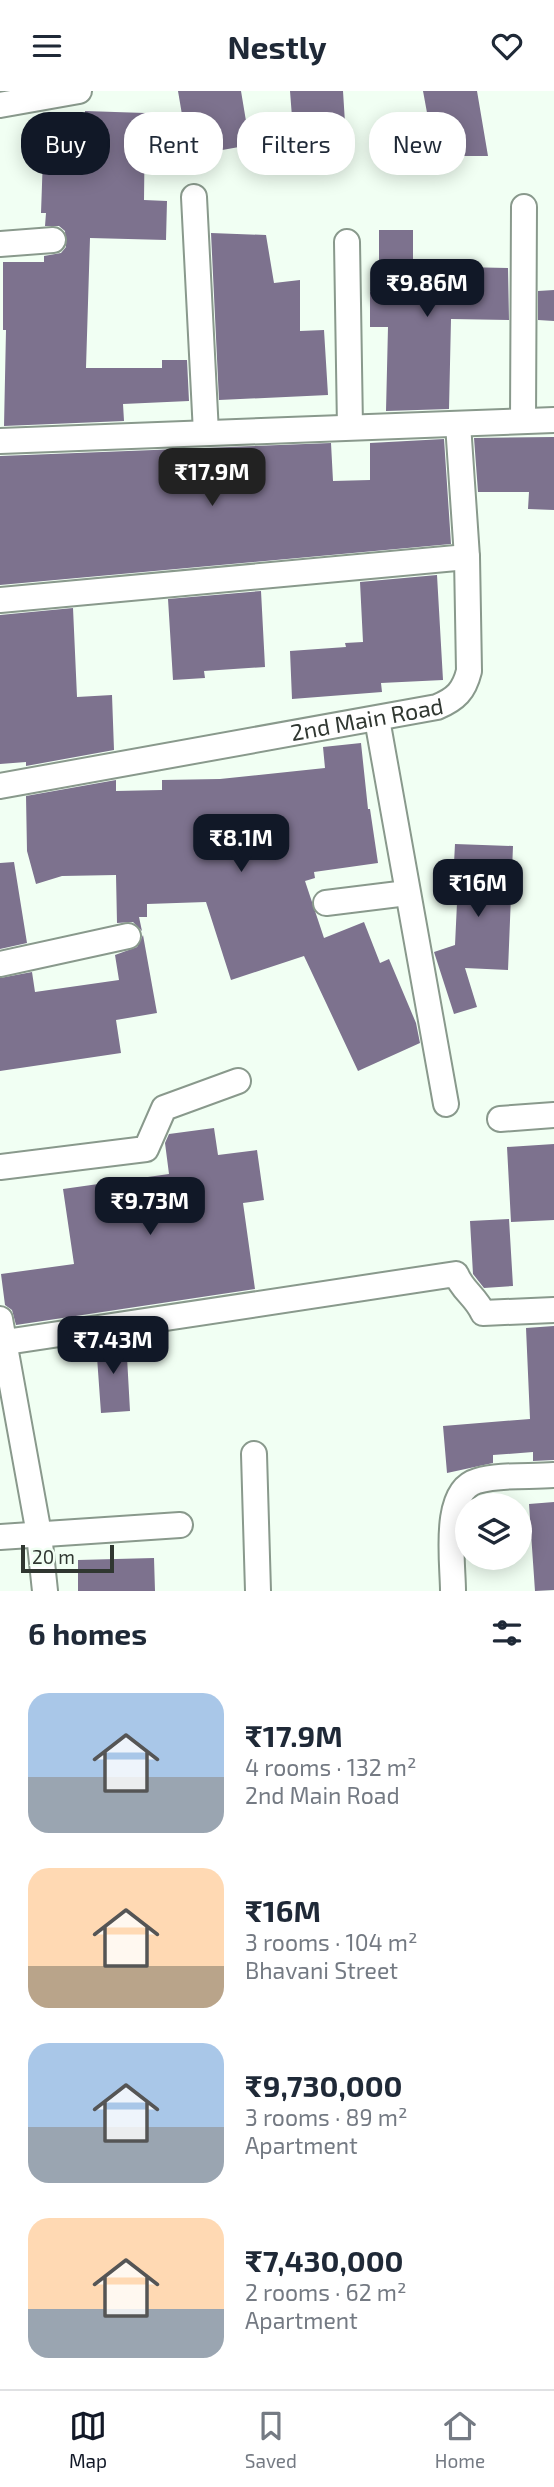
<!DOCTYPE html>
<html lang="en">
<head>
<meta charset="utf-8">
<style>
  :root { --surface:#fff; --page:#f2f2f3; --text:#1f2937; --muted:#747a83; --line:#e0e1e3; --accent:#111827 }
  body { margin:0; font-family:"Exo 2",sans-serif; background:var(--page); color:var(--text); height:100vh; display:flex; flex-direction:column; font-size:26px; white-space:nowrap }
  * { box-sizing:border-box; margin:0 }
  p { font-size:23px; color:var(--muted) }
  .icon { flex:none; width:38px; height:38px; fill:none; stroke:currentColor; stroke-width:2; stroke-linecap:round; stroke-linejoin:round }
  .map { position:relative; height:1500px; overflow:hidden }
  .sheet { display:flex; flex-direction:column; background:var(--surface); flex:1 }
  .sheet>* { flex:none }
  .banner { position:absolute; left:21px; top:21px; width:513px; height:63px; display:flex; gap:14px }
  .fabs { position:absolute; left:455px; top:1402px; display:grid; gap:14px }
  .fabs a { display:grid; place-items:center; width:77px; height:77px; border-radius:50%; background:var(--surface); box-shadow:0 4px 18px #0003; font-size:35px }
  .scale { position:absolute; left:21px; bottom:18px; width:93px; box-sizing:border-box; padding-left:7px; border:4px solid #303731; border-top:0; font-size:19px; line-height:24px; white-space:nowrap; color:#303731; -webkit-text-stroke:5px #f1fff3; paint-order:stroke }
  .price { position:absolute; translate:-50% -60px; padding:0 16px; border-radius:14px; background:var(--accent); color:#fff; font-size:23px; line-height:46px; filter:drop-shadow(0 2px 4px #0008) }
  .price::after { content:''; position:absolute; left:50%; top:42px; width:21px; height:16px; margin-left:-10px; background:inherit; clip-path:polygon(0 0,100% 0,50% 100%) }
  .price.selected { background:#222; color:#fff }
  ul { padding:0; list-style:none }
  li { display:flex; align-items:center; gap:21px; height:175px; padding:0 28px }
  li span { display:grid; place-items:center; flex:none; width:196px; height:140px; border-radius:21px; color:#555 }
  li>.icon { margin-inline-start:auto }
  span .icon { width:84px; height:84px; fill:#fffc; stroke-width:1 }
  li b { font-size:30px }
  h2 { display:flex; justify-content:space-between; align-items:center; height:84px; padding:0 28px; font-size:30px }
  .pill { padding:0 24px; border-radius:28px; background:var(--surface); box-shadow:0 4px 18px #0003; font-size:24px; line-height:63px }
  .pill.selected { background:var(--accent); color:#fff }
  header { display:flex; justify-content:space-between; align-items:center; height:91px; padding:0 28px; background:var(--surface); font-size:32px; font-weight:700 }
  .tab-bar { display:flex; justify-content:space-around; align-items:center; height:98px; border-top:2px solid var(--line); background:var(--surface); font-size:19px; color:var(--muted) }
  .tab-bar a { display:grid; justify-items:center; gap:4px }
  .tab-bar .selected { color:var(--accent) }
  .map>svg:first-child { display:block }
  .building { fill:#7d728e }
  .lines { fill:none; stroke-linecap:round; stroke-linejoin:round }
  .minor-casing { stroke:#89998c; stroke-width:28 }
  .minor { stroke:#fff; stroke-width:24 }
  .labels { text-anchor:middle; stroke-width:7; stroke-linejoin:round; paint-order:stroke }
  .street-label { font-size:23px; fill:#303731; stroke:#f1fff3 }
</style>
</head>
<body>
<header><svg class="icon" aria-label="menu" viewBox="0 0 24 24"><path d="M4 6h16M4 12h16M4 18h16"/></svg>Nestly<svg class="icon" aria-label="heart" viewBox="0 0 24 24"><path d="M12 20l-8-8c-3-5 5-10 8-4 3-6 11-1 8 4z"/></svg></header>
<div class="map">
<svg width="554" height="1500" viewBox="0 0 554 1500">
  <rect width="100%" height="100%" fill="#f1fff3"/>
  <path class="building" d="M 178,0 L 241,0 L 250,54 L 189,65 Z
    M 290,0 L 343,0 L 346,48 L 294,52 Z
    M 423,0 L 477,0 L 488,65 L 435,65 Z
    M 85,20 L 145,22 L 144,109 L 167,110 L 166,149 L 90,147 L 86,277 L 162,277 L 162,269 L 187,269 L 189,310 L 123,313 L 124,330 L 4,335 L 6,239 L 3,239 L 3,171 L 44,171 L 44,165 L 61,162 L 66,156 L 65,140 L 59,135 L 45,135 L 46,122 L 41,122 L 43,65 L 84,66 Z
    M 379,139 L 413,139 L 413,175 L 508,177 L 509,229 L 451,228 L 449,318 L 386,320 L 388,236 L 370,236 L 370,201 L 379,201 Z
    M 211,142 L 266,144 L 274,192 L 300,189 L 300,240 L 324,239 L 328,304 L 219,309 Z
    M 554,199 L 554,230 L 538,229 L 538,200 Z
    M 554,346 L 554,419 L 528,418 L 529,401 L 478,401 L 474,347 Z
    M 444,348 L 451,453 L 0,494 L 0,365 L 331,352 L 333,390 L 370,389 L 370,352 Z
    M 437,484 L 443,589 L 381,592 L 382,601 L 292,608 L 290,560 L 346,556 L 345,552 L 363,551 L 360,491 Z
    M 261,500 L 265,576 L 204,580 L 205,587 L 173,589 L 168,508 Z
    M 73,517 L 77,606 L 112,604 L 114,659 L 26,675 L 26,671 L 0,673 L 0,524 Z
    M 361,652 L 368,718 L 370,718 L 378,772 L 314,781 L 315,787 L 305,790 L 324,847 L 364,831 L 380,872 L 389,868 L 416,932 L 420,952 L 358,980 L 304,865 L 231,889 L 206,811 L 147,813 L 147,826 L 139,826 L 142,840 L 133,831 L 117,832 L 116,784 L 62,785 L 36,793 L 27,760 L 26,705 L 116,689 L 116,700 L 162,699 L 162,689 L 220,688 L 325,677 L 323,656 Z
    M 455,753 L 513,755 L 508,879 L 465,877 L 477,916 L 454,923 L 434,861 L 455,854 L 458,791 L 453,791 Z
    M 14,771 L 27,852 L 0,858 L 0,772 Z
    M 143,844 L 157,922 L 116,929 L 121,962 L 0,980 L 0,887 L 32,881 L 35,901 L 119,889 L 115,864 L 137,856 Z
    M 214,1037 L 218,1064 L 257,1059 L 264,1109 L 243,1112 L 255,1198 L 16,1234 L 12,1219 L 5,1214 L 1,1183 L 74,1173 L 63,1098 L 169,1083 L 165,1052 L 169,1043 Z
    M 554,1053 L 554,1129 L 511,1131 L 507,1056 Z
    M 509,1128 L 513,1195 L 484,1197 L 473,1183 L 470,1130 Z
    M 554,1235 L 554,1369 L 533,1370 L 533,1361 L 493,1364 L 493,1372 L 447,1382 L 443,1335 L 530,1328 L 526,1237 Z
    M 126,1248 L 130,1320 L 101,1322 L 96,1252 Z
    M 554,1411 L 554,1499 L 535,1500 L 529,1413 Z
    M 154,1467 L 155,1500 L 78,1500 L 78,1469 Z"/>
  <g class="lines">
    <defs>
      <g id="minor">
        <path d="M 0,14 L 79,0"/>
        <path d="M 194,106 L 206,342"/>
        <path d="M 347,151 L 350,336"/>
        <path d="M 0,153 L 53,149"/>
        <path d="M 523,330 L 524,116"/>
        <path d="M 0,350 L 554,329"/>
        <path d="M 0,509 L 467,466"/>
        <path d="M 377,628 L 446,1013"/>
        <path id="s1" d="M 0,695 L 437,616 C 456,608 464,600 469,580 L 467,466 L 458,333"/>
        <path d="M 326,812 L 407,802"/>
        <path d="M 0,873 L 128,845"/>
        <path d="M 500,1028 L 554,1024"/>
        <path d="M 0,1076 L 146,1058 L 164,1017 L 238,990"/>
        <path d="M 0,1228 L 39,1443 L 45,1500"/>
        <path d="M 0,1252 L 456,1183 C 462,1199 476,1206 483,1222 L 554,1219"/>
        <path d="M 254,1363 L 258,1500"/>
        <path d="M 0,1446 L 180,1434"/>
        <path d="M 453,1500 C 453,1471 442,1400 477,1390 C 500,1383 531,1386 554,1384"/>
      </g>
    </defs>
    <use href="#minor" class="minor-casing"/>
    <use href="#minor" class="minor"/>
  </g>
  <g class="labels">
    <g class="street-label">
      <text dy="8" stroke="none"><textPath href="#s1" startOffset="373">2nd Main Road</textPath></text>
    </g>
  </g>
</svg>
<div class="fabs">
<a><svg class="icon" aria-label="layers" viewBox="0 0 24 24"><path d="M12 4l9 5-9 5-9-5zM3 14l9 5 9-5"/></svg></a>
</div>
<div class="scale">20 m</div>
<b class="price" style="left:427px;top:228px">₹9.86M</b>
<b class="price selected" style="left:212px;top:417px">₹17.9M</b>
<b class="price" style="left:241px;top:783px">₹8.1M</b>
<b class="price" style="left:478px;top:828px">₹16M</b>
<b class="price" style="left:150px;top:1146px">₹9.73M</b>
<b class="price" style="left:113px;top:1285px">₹7.43M</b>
<div class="banner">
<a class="pill selected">Buy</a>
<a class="pill">Rent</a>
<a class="pill">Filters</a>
<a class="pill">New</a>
</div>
</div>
<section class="sheet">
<h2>6 homes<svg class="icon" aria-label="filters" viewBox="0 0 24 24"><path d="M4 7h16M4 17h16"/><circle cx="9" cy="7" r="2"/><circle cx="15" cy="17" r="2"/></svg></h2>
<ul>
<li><span style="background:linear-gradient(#a9c7e8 60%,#9aa5b1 0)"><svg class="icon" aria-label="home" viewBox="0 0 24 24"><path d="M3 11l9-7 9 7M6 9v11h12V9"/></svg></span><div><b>₹17.9M</b><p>4 rooms · 132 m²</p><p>2nd Main Road</p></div></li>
<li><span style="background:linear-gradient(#ffd9b3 70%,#b9a48a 0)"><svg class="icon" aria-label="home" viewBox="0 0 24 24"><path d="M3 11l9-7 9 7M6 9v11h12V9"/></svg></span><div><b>₹16M</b><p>3 rooms · 104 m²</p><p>Bhavani Street</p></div></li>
<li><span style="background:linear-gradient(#a9c7e8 60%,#9aa5b1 0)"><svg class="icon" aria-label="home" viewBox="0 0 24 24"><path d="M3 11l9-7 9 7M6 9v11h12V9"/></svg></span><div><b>₹9,730,000</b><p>3 rooms · 89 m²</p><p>Apartment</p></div></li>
<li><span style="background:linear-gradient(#ffd9b3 65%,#9aa5b1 0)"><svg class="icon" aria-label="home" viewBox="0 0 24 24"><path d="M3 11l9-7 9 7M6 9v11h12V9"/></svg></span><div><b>₹7,430,000</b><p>2 rooms · 62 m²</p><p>Apartment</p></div></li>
</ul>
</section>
<nav class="tab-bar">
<a class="selected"><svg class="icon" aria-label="map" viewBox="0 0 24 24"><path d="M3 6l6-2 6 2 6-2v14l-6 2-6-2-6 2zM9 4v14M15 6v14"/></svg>Map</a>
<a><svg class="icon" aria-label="saved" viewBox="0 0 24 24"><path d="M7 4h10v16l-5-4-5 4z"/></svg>Saved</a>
<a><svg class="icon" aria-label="home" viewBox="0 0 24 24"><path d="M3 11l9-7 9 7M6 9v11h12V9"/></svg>Home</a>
</nav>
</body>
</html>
